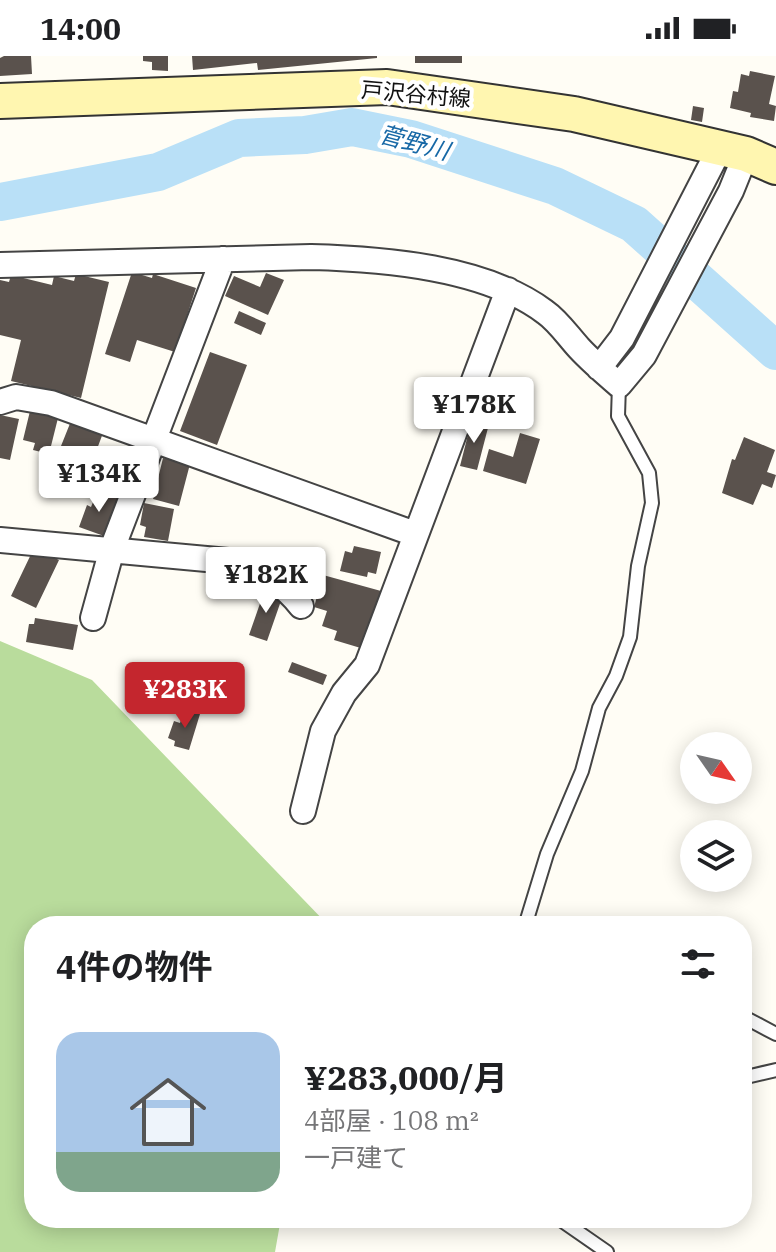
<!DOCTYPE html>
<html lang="ja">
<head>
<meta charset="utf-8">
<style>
  :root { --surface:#fff; --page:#f2f2f2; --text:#202124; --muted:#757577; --line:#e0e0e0; --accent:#c4262e }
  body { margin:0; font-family:"IBM Plex Serif","Noto Sans JP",serif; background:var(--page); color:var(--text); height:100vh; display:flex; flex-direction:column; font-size:30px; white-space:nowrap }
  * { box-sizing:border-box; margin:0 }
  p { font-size:26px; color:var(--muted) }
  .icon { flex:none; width:44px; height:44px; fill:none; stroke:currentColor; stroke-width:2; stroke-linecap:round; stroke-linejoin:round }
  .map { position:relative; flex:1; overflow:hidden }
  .sheet { position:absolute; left:24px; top:860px; width:728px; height:312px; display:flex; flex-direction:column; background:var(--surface); border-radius:32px; box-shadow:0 4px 20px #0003 }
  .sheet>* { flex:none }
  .needle { width:52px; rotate:124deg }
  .buttons { position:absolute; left:680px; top:676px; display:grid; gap:16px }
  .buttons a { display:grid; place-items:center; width:72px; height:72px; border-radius:50%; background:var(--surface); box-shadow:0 4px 20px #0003; font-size:40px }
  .price { position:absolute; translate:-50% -68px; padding:0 18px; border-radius:8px; background:#fff; color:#222; font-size:26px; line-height:52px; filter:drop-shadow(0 2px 4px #0008) }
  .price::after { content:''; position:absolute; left:50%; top:48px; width:24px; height:18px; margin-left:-12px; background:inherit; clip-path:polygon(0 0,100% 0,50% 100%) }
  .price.active { background:var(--accent); color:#fff }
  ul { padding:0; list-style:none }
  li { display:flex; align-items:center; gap:24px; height:200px; padding:0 32px }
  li+li { border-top:2px solid var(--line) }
  li span { display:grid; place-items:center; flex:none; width:224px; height:160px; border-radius:24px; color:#555 }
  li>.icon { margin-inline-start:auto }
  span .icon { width:96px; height:96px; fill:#fffc; stroke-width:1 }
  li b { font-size:34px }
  h2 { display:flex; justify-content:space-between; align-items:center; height:96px; padding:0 32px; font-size:34px }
  .status { display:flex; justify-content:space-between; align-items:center; height:56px; padding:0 40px; background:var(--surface); direction:ltr }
  .status svg { height:22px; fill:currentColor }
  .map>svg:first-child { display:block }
  .forest { fill:#b9dc9c }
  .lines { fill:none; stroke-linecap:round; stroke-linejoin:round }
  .river { stroke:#b9e0f7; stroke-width:38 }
  .building { fill:#5a524d }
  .service-casing { stroke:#444; stroke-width:16 }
  .minor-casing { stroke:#444; stroke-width:28 }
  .secondary-casing { stroke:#333; stroke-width:38 }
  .service { stroke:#fff; stroke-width:12 }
  .minor { stroke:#fff; stroke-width:24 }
  .secondary { stroke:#fff6b0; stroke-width:34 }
  .labels { text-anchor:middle; stroke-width:8; stroke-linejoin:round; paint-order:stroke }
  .street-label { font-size:22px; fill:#111; stroke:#fff }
  .water-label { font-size:24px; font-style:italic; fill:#1768a6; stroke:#fff }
</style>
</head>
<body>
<div class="status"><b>14:00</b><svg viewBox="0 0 49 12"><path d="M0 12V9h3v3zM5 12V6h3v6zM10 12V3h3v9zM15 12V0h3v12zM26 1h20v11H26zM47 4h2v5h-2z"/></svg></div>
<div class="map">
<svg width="776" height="1196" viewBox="0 0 776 1196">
  <rect width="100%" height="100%" fill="#fffdf5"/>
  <path class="forest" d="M 0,585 L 92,624 L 329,870 L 34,870 L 34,1162 L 281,1162 L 275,1196 L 0,1196 Z"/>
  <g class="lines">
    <path class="river" d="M 0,146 L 158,116 L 239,82 L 305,79 L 352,71 L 411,83 L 555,130 L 634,168 L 776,295"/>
  </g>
  <path class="building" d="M 4,0 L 31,0 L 32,18 L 0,20 L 0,2 Z
    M 143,0 L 168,0 L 168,15 L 152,14 L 152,6 L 143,5 Z
    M 192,0 L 377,0 L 377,2 L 258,14 L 257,7 L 193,14 Z
    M 415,0 L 462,0 L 462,7 L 415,7 Z
    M 750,15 L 775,20 L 769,48 L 776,50 L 774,65 L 750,61 L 751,57 L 730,52 L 733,35 L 738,36 L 741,18 L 749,20 Z
    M 693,50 L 704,52 L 702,66 L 691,64 Z
    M 132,216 L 152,222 L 153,218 L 196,232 L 175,296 L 137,284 L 130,306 L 105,298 Z
    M 266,217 L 284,224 L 268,259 L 225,240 L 234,220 L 260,231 Z
    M 76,218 L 109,226 L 81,342 L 11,325 L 21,284 L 0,279 L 0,224 L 9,226 L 11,219 L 52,229 L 54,220 L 74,225 Z
    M 239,255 L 266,267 L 261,279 L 234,267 Z
    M 210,296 L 247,309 L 217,389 L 180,375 Z
    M 490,325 L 507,331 L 500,348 L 484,342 Z
    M 30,355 L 58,362 L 49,398 L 33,394 L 35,387 L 23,384 Z
    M 0,359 L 19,363 L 10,404 L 0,402 Z
    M 472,363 L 489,368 L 477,414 L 460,410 Z
    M 71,365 L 103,377 L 88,417 L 64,407 L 69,393 L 61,390 Z
    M 520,377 L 540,383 L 526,428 L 483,415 L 489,393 L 513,401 Z
    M 744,381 L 775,394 L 767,416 L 776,419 L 772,432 L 762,428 L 753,449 L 722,437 L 732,403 L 735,404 Z
    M 104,394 L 133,405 L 126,423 L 97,411 Z
    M 163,402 L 190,408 L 179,450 L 153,443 Z
    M 98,434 L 118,442 L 104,480 L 79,471 L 87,449 L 91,451 Z
    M 144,447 L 174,453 L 168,485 L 144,481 L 146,471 L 140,469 Z
    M 354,490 L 381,496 L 376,518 L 368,516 L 367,521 L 340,515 L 345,495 L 352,497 Z
    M 34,492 L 59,504 L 36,552 L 11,540 Z
    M 323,519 L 381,535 L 364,593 L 334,584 L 337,575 L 322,570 L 327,555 L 314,551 Z
    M 265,533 L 283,539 L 267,585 L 249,579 Z
    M 35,562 L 78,569 L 73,594 L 26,586 L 29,568 L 34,568 Z
    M 292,606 L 327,619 L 323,629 L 288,616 Z
    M 184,654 L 200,658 L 189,694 L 174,690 L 175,685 L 168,682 L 174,665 L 180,667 Z"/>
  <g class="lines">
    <defs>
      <path id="service" d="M 525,870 L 547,798 L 582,715 L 599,652 L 616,620 L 630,581 L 638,510 L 652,447 L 649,417 L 618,360 L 619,329
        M 742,960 L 776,978
        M 742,1022 L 776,1014
        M 558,1162 L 607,1196"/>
      <path id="minor" d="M 0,209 L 311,201 C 384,203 485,211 545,256 C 558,265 568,280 579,292 C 591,305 605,317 619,329 L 644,299 L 731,135 L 746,98
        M 599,312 L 622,282 L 720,92
        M 0,346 L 16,341 L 51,347 L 415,478
        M 0,484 L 239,506 C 264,517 284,528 301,550
        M 93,562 L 112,493 L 223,203
        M 303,755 L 323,675 L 344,637 L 367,609 L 508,234"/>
      <path id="secondary" d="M 0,45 L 387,31 L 574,58 L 746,98 L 776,111"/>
    </defs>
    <use href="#service" class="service-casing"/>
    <use href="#minor" class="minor-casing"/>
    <use href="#secondary" class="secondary-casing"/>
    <use href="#service" class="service"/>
    <use href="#minor" class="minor"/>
    <use href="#secondary" class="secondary"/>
  </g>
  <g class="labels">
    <g class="street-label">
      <text transform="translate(416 38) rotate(5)" y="8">戸沢谷村線</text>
    </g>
    <g class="water-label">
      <text transform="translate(414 87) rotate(15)" y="8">菅野川</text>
    </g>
  </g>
</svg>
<div class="buttons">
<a><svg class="needle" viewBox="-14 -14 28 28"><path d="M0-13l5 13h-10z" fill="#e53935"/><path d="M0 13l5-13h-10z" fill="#757577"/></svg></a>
<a><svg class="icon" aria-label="layers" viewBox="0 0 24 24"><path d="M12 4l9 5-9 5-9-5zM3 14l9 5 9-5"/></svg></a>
</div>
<b class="price" style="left:474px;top:389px">¥178K</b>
<b class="price" style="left:99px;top:458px">¥134K</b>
<b class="price" style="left:266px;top:559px">¥182K</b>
<b class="price active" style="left:185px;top:674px">¥283K</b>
<section class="sheet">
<h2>4件の物件<svg class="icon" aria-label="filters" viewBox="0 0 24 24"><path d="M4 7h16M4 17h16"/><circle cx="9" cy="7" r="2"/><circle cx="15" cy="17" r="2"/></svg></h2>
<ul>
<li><span style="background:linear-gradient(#a9c7e8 75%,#7fa58c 0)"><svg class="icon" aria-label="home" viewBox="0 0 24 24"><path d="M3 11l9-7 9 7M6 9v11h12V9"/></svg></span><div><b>¥283,000/月</b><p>4部屋 · 108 m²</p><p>一戸建て</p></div></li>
</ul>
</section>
</div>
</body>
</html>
